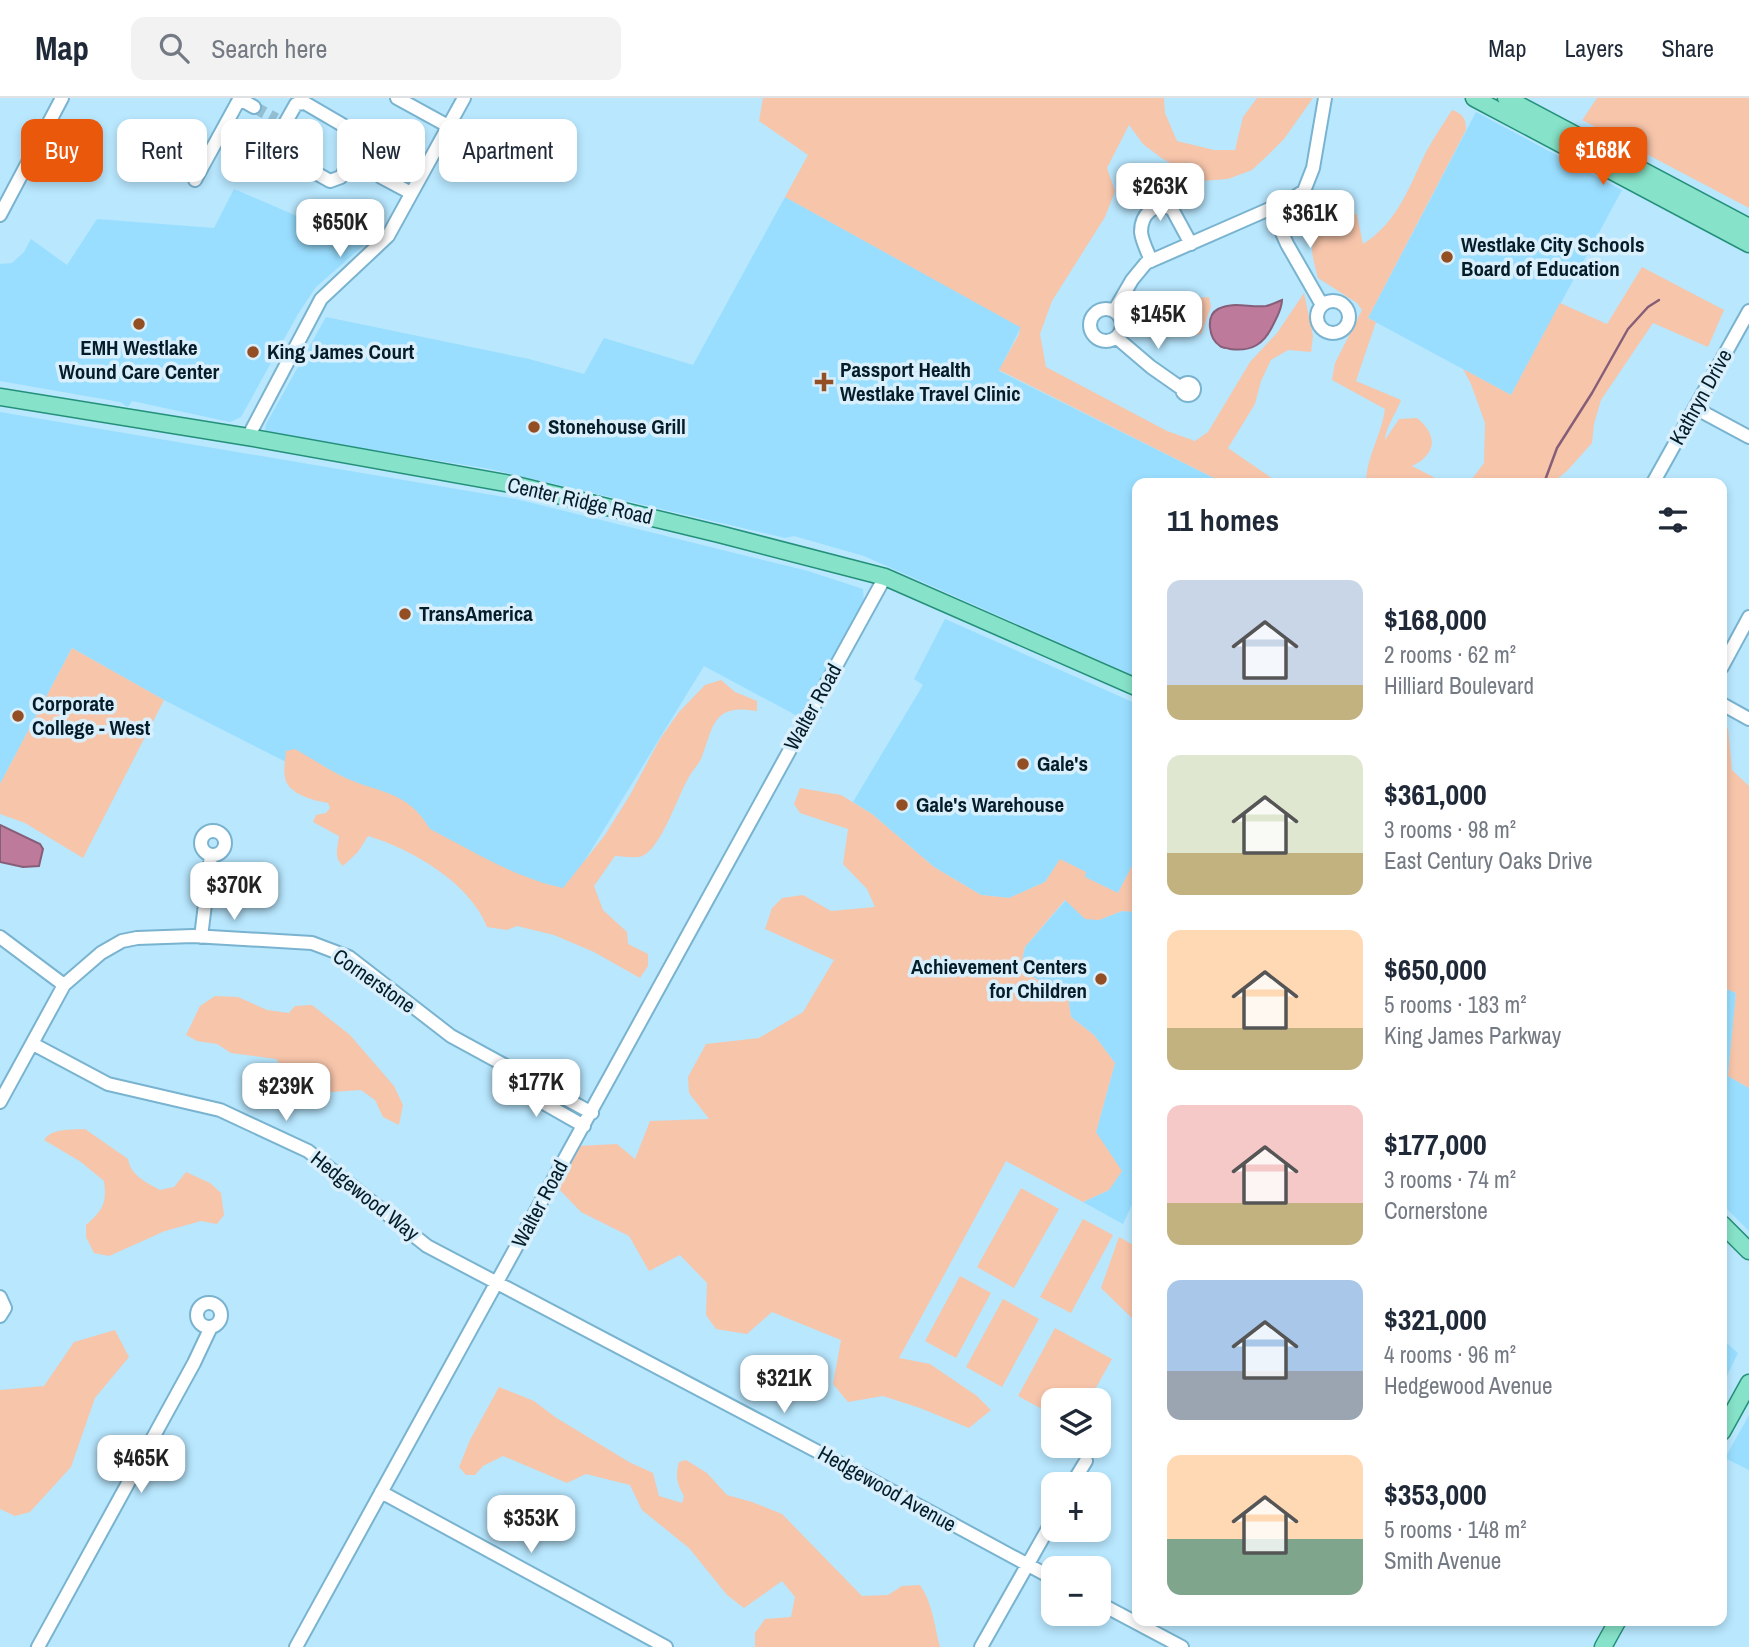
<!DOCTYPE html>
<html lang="en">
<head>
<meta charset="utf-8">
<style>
  :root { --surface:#fff; --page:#f2f2f3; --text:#1f2937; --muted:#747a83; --line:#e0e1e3; --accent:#ea580c }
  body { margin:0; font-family:"Archivo Narrow",sans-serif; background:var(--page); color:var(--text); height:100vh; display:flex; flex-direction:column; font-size:26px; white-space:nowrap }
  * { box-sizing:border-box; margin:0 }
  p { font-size:23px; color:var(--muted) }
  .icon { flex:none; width:38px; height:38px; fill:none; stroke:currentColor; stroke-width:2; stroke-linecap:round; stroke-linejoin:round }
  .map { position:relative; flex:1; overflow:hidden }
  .panel { position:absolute; left:1132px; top:380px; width:595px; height:1148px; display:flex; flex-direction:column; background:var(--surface); border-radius:14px; box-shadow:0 4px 10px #0003 }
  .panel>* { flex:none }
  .top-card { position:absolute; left:21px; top:21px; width:665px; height:63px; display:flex; gap:14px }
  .controls { position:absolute; left:1041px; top:1290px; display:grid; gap:14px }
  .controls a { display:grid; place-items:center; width:70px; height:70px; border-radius:14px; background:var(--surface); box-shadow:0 4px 10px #0003; font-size:35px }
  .price { position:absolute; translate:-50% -60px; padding:0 16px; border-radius:14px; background:#fff; color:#222; font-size:23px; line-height:46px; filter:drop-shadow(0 2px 4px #0008) }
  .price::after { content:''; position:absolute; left:50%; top:42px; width:21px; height:16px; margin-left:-10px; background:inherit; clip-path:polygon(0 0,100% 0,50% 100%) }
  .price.current { background:var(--accent); color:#fff }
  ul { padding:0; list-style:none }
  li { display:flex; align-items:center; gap:21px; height:175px; padding:0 35px }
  li span { display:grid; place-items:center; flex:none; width:196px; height:140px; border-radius:14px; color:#555 }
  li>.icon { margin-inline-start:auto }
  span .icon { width:84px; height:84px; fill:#fffc; stroke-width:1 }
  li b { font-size:30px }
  h2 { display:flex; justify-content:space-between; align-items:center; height:84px; padding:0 35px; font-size:30px }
  .pill { padding:0 24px; border-radius:14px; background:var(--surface); box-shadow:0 4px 10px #0003; font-size:24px; line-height:63px }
  .pill.current { background:var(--accent); color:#fff }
  header { display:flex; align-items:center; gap:42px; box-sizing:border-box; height:98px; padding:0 35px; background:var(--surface); border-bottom:2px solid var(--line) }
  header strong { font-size:33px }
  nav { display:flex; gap:38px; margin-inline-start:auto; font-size:24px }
  .search { width:490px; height:63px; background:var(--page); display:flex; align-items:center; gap:18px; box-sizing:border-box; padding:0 24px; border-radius:14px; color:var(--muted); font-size:26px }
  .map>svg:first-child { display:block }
  .built { fill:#99deff }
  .green { fill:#f7c5aa }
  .water { fill:#bd7a9a; stroke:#865e78; stroke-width:2 }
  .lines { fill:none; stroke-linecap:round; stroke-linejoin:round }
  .stream { stroke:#865e78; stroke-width:2.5 }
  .minor-tunnel { stroke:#94bfd3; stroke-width:12; stroke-dasharray:12 6; stroke-linecap:butt }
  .minor-casing { stroke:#79b3cf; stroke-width:16 }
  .major-casing { stroke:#249079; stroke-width:19 }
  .minor { stroke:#fff; stroke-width:12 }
  .major { stroke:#86e2c8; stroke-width:16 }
  .poi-dot { fill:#934e23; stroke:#d9f0fc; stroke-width:2.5 }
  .labels { text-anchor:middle; stroke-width:7; stroke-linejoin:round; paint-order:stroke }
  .poi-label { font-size:21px; font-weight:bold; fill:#051d28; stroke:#d9f0fc; text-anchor:start }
  .street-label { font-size:21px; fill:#051d28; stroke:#d9f0fc }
</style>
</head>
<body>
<header>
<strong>Map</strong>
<div class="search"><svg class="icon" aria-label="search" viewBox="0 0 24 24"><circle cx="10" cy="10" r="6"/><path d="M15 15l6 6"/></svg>Search here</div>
<nav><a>Map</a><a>Layers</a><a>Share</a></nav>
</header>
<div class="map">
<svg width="1749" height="1549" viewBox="0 0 1749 1549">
  <rect width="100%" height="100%" fill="#b8e7fe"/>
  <path class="built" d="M 1476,14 L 1622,92 L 1511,297 L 1368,220 Z
    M 234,91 L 364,147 L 316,189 L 298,216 L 241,319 L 230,324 L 132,303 L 128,309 L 120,304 L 0,283 L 0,166 L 12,165 L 24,154 L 31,141 L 67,167 L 97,121 L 214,130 Z
    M 785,99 L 1021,229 L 999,273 L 1224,385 L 1138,385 L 1137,579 L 864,458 L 794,438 L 785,440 L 490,371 L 268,335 L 265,332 L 266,326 L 326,219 L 529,261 L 584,276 L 604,240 L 693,267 Z
    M 0,314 L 516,401 L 808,473 L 863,491 L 864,505 L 801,620 L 704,568 L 560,803 L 164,602 L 72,550 L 0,686 Z
    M 945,521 L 1137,606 L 1137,758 L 1118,795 L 1084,779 L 1061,762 L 1045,784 L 1009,800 L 981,797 L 934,769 L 872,716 L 853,704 L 923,587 L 914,581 Z
    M 1066,802 L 1099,822 L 1122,813 L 1137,814 L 1137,1096 L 1123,1126 L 1083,1104 L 1109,1092 L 1096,1034 L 1115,965 L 1094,937 L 1071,919 L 1068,899 L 1033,879 L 1021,866 L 1025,849 Z
    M 1722,889 L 1736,895 L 1728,978 L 1749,990 L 1749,1133 L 1722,1106 Z
    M 1722,1241 L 1738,1255 L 1722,1288 Z
    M 1749,1317 L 1749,1372 L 1725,1360 Z"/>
  <path class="green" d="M 763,0 L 1164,0 L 1165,15 L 1177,43 L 1214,52 L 1235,52 L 1243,19 L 1257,0 L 1313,0 L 1284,41 L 1266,59 L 1252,72 L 1228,81 L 1201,83 L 1160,59 L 1143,46 L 1129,27 L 1107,70 L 1115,93 L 1105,119 L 1052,203 L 1040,236 L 1046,269 L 1167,333 L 1195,343 L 1208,334 L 1250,264 L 1277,235 L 1304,195 L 1313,238 L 1311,254 L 1288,252 L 1271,262 L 1261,283 L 1255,306 L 1228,350 L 1279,385 L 1224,385 L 999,272 L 1019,236 L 1020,229 L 785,99 L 808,57 L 759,23 Z
    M 1597,0 L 1749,0 L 1749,110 L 1582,22 L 1581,24 Z
    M 1452,12 C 1463,16 1466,20 1466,32 L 1368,220 L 1376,224 L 1356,283 L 1401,302 C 1396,316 1386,328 1385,342 L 1399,321 L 1417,320 C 1438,337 1437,356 1412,368 L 1445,385 L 1366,385 C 1366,360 1382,336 1385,311 L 1332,282 L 1335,265 L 1362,212 L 1357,205 L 1318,180 C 1316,171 1312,160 1312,151 C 1314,136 1332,119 1342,108 L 1357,117 L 1363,146 C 1398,124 1409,89 1426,54 C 1434,39 1444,25 1452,12 Z
    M 1642,169 L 1724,212 L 1708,249 L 1653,225 L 1601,302 L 1594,326 L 1592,345 L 1567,373 L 1552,385 L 1469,385 L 1484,365 L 1485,325 L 1471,286 L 1463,271 L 1511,297 L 1560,205 L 1607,226 Z
    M 1209,199 L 1211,209 L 1201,236 L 1190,238 L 1179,228 L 1174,218 C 1181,202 1192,200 1209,199 Z
    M 72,550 L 164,602 L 83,760 L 25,725 L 0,716 L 0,686 Z
    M 721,582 L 735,594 L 757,603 L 757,613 C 712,605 714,628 701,661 C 698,667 692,673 689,679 C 678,697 661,751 642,758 C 635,761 623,758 615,758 L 594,788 L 603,812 L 627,834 L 628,846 L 648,856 L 648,868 L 640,880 L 594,854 L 554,837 L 517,828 L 507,832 L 487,829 C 470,785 412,751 368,738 L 358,754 L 343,768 C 333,759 338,750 339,738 L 313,724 L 316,717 L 326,715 L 330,710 L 328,705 C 316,703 296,698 288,687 C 282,679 285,663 286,653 L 295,651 C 313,661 330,673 348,681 C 383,696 407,693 430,731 C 473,753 515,780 563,790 L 605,737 L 630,697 L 660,641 L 679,614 L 705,587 Z
    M 1722,627 L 1728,630 L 1732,672 L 1749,688 L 1749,990 L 1728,978 L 1736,895 L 1722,889 Z
    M 800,690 L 841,697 L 872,716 L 934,769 L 981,797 L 1009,800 L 1045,784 L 1060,761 L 1086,774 L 1085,779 L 1118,795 L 1137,758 L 1137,814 L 1122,813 L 1099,822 L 1085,821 L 1065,802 L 1025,849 L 1021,866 L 1033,879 L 1068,899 L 1071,919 L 1094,937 L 1115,965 L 1096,1034 L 1122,1073 L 1109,1092 L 1083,1104 L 1006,1063 L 899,1260 L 930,1266 L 977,1298 L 991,1312 L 969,1330 L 920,1310 L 883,1298 L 848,1304 L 833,1286 L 841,1242 L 772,1214 L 747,1236 L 716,1231 L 706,1217 L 707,1185 L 680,1157 L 649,1173 L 629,1138 L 581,1114 L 554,1086 L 577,1048 L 617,1046 L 635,1061 L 650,1023 L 709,1021 L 689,995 L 688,979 L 706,946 L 759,940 L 803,914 L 834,862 L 765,831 L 772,810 L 782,800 L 803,797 L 831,813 L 875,809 L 867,791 L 843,766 L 848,731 L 800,715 L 794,706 Z
    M 215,898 L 238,899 L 267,912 L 289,915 L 295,908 L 312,907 L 350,937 L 394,988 L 403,1007 L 399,1027 L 383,1019 L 375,1002 L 361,992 L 332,994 L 306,985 L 283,971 L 276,961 L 231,955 L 217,946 L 197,943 L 186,937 L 200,908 Z
    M 85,1031 L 128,1061 C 131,1078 146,1084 160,1092 L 174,1089 L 186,1074 L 210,1085 L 221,1095 L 224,1117 L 217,1126 L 201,1123 L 165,1133 L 109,1158 L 94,1155 L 86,1139 L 86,1127 C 103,1112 107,1106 104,1083 L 81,1064 L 44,1042 C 52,1030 71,1032 85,1031 Z
    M 1021,1090 L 1059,1111 L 1014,1190 L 977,1169 Z
    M 1083,1121 L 1113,1137 L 1071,1215 L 1040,1199 Z
    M 1119,1139 L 1137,1149 L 1137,1225 L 1101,1190 Z
    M 960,1178 L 991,1195 L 956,1260 L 925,1243 Z
    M 1003,1201 L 1039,1221 L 1002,1289 L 966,1269 Z
    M 1055,1230 L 1112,1261 L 1089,1302 L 1054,1302 L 1053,1317 L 1018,1298 Z
    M 115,1232 L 129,1259 L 95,1300 L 71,1369 L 30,1414 L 15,1418 L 0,1411 L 0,1292 L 44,1288 L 74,1244 Z
    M 499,1289 L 534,1303 L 555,1319 L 629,1364 L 653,1375 L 659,1398 L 682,1405 L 684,1398 C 677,1386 675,1378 679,1364 L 686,1362 L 707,1375 L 727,1397 L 752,1404 L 782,1416 L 862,1498 L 888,1497 L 902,1488 L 920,1487 C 933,1506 934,1527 940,1549 L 755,1549 L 755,1535 L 765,1521 L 791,1519 L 795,1499 L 782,1483 L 744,1510 L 727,1497 L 689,1450 L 642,1412 L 630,1387 L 586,1376 L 567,1385 L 503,1358 L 483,1368 L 475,1377 L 466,1377 L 459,1369 L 470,1342 Z"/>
  <path class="water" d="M 1282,202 C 1282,211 1277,219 1273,227 C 1264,246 1252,254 1230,251 C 1228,250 1222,250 1220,248 C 1209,241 1205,218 1218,211 C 1233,203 1250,210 1266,208 C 1271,207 1277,204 1282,202 Z
    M 0,727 L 40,746 L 43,751 L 39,768 L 23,769 L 0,764 Z"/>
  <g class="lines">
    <path class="stream" d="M 1544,385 L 1557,350 L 1592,295 L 1628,231 L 1648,209 L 1659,202"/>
    <path class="minor-tunnel" d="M 254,9 L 276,21
      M 358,67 L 381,79"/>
    <defs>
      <path id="minor" d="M 397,0 L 448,28
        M 240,1 L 254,9
        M 305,5 L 358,36 L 361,44 L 341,79 L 330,83 L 277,53 L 274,45 L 296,6 Z
        M 381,79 L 411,95
        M 195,82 L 240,0
        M 1271,110 L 1287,146 L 1322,207
        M 0,117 L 62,0
        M 1151,163 C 1148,154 1142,144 1141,134 C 1141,116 1155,103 1172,111 L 1191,146
        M1317 219a16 16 0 1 1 32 0a16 16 0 1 1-32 0Z
        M1090 227a16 16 0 1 1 32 0a16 16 0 1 1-32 0Z
        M 1114,213 L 1132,182 L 1146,165 L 1290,102 L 1304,93 L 1313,70 L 1325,0
        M 1117,240 L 1151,269 L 1181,290
        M1182 291a6 6 0 1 1 12 0a6 6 0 1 1-12 0Z
        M 1695,310 L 1749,339
        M 248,339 L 321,201 L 388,138 L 464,0
        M 1653,385 L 1749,213
        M 1722,569 L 1749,519
        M 1722,606 L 1749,621
        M201 745a12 12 0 1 1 24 0a12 12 0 1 1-24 0Z
        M 0,839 L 64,887
        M 201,839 L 211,757
        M 33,946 L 108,986 L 220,1012 L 308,1053 L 427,1148 L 862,1377 L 1054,1481
        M 523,978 L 540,1003 L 584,1028
        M 0,1004 L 64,887 L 101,855 L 122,843 L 137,840 L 193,838 L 312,845 L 349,859 L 451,938 L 592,1015
        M 0,1199 L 5,1210 L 0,1218
        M197 1217a12 12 0 1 1 24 0a12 12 0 1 1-24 0Z
        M 1072,1386 L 1086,1363
        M 381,1394 L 666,1549
        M 1099,1505 L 1182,1549
        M 38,1549 L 194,1265 L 211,1229
        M 296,1549 L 885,479
        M 981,1549 L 1054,1420"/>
      <path id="major" d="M 1474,0 L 1749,146
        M 1506,0 L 1749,129
        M 0,299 L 248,339 L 516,387 L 719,436 L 885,479 L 1138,590
        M 1722,1126 L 1749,1153
        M 1722,1334 L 1749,1285
        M 1603,1549 L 1618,1522"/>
    </defs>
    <use href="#minor" class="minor-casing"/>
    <use href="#major" class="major-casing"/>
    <use href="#minor" class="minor"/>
    <use href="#major" class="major"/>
  </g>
  <g class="poi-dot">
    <circle cx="1447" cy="159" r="7"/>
    <circle cx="139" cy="226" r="7"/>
    <circle cx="253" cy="254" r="7"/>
    <path d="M820.5 273.5h7v7h7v7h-7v7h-7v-7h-7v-7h7z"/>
    <circle cx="534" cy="329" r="7"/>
    <circle cx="405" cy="516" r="7"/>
    <circle cx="18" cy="618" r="7"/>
    <circle cx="1023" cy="666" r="7"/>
    <circle cx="902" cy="707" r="7"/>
    <circle cx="1101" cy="881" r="7"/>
  </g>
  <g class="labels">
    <g class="poi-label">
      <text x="1461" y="154">Westlake City Schools<tspan x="1461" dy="24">Board of Education</tspan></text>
      <text x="139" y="257" text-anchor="middle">EMH Westlake<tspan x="139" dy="24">Wound Care Center</tspan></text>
      <text x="267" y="261">King James Court</text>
      <text x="840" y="279">Passport Health<tspan x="840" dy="24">Westlake Travel Clinic</tspan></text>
      <text x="548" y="336">Stonehouse Grill</text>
      <text x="419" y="523">TransAmerica</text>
      <text x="32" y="613">Corporate<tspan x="32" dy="24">College - West</tspan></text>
      <text x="1037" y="673">Gale's</text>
      <text x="916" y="714">Gale's Warehouse</text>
      <text x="1087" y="876" text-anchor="end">Achievement Centers<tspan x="1087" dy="24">for Children</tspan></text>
    </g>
    <g class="street-label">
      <text transform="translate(1701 299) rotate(-61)" y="7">Kathryn Drive</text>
      <text transform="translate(580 403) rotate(13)" y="7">Center Ridge Road</text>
      <text transform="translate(813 609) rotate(-61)" y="7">Walter Road</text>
      <text transform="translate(374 883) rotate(35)" y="7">Cornerstone</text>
      <text transform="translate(365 1098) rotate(38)" y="7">Hedgewood Way</text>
      <text transform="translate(540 1106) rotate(-62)" y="7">Walter Road</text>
      <text transform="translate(887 1391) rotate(29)" y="7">Hedgewood Avenue</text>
    </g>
  </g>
</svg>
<div class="controls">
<a><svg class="icon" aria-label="layers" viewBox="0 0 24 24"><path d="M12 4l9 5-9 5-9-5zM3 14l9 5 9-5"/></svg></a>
<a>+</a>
<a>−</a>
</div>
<b class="price current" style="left:1603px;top:89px">$168K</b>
<b class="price" style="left:1160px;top:125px">$263K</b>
<b class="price" style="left:1310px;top:152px">$361K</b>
<b class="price" style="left:340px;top:161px">$650K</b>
<b class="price" style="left:1158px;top:253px">$145K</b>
<b class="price" style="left:234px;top:824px">$370K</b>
<b class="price" style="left:536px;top:1021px">$177K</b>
<b class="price" style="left:286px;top:1025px">$239K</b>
<b class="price" style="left:784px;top:1317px">$321K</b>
<b class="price" style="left:141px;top:1397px">$465K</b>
<b class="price" style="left:531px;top:1457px">$353K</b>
<div class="top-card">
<a class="pill current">Buy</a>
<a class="pill">Rent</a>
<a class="pill">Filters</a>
<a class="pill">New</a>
<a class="pill">Apartment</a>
</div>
<section class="panel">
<h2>11 homes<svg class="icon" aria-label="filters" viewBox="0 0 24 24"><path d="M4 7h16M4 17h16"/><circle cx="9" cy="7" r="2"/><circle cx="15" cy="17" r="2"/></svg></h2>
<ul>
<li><span style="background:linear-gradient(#c9d6e8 75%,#c2b280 0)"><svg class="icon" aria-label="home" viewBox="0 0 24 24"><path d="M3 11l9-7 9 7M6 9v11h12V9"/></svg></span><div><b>$168,000</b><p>2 rooms · 62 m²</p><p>Hilliard Boulevard</p></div></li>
<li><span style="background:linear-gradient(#dfe7d0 70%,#c2b280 0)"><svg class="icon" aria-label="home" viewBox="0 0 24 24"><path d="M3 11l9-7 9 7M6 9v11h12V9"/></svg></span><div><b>$361,000</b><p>3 rooms · 98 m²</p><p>East Century Oaks Drive</p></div></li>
<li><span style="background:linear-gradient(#ffd9b3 70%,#c2b280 0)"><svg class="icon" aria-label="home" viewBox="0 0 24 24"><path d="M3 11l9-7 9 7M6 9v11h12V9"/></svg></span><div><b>$650,000</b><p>5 rooms · 183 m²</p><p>King James Parkway</p></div></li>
<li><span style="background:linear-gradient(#f6c9c9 70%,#c2b280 0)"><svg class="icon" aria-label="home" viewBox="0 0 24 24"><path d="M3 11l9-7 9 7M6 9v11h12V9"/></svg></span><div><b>$177,000</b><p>3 rooms · 74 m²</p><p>Cornerstone</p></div></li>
<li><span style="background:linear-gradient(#a9c7e8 65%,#9aa5b1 0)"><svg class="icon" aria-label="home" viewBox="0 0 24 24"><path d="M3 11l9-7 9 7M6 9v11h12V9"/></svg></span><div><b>$321,000</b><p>4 rooms · 96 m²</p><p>Hedgewood Avenue</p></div></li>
<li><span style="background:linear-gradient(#ffd9b3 60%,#7fa58c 0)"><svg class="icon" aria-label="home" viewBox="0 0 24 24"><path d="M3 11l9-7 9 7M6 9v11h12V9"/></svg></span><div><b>$353,000</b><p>5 rooms · 148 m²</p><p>Smith Avenue</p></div></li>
</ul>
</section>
</div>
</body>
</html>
